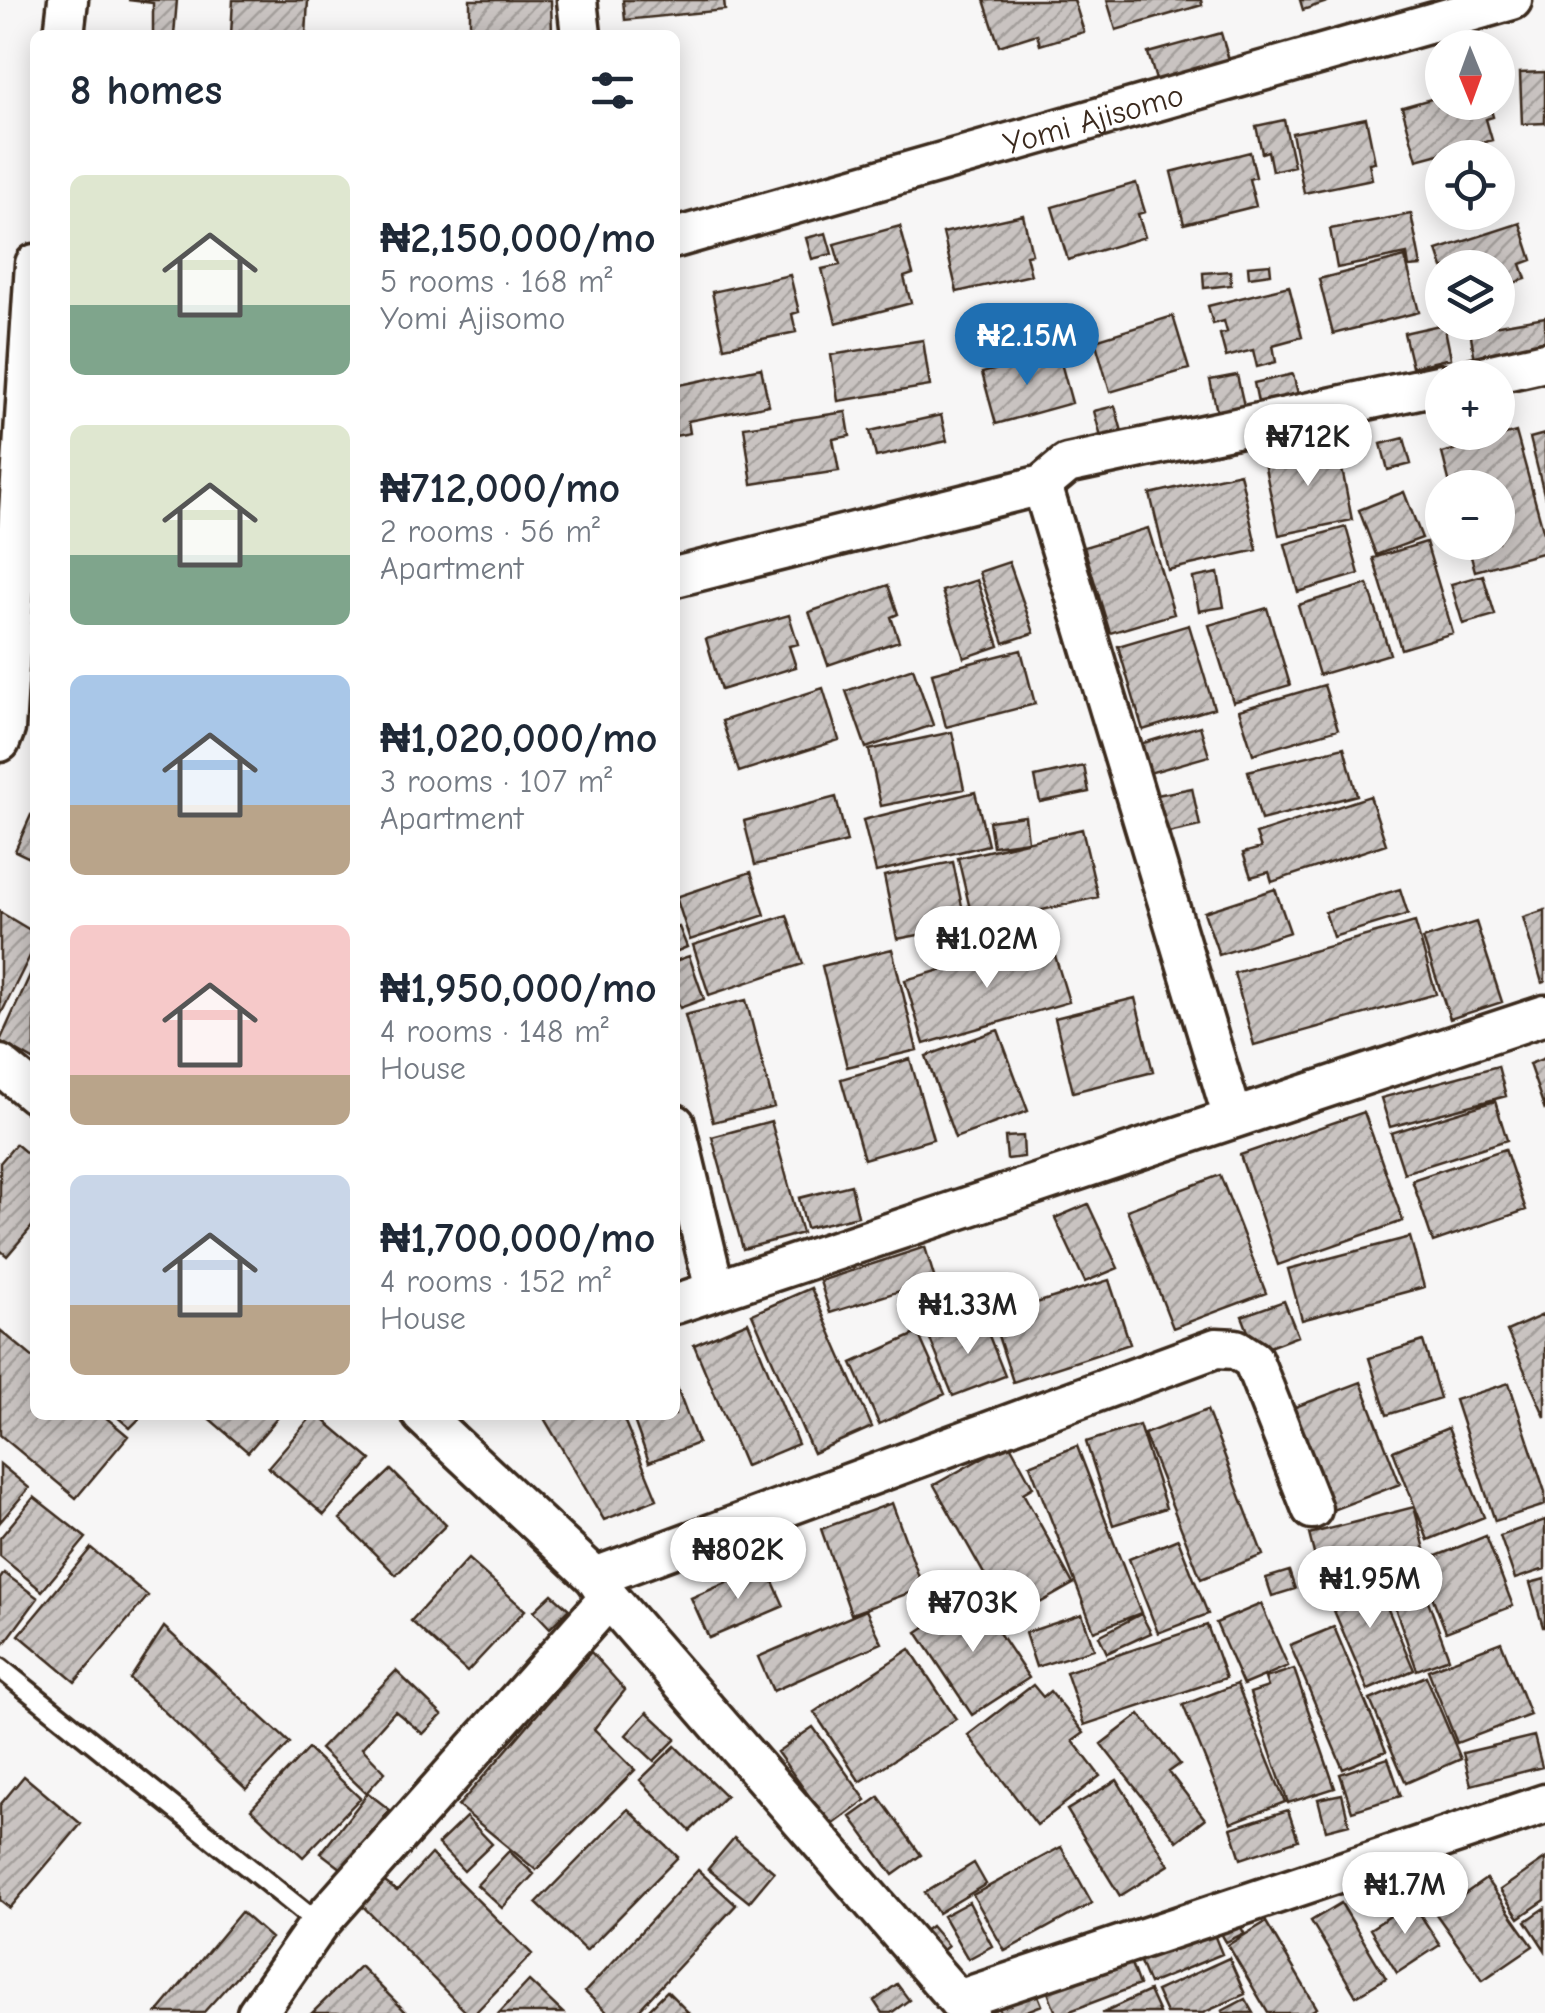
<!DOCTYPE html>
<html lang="en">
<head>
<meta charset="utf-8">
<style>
  :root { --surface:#fff; --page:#f6f6f7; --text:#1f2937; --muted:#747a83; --accent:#1f6fb2 }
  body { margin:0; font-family:"Comic Neue",sans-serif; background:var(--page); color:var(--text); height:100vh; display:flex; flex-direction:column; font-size:38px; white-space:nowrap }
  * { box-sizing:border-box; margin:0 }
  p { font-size:32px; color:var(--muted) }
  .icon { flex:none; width:55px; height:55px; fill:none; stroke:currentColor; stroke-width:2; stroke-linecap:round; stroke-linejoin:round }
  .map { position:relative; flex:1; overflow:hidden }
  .drawer { position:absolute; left:30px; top:30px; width:650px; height:1390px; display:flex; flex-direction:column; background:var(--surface); border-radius:15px; box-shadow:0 5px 25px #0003 }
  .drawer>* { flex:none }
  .needle { width:65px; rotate:179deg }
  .buttons { position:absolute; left:1425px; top:30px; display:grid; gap:20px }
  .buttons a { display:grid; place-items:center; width:90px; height:90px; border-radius:50%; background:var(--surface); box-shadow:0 5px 25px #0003; font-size:50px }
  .price { position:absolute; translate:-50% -85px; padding:0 22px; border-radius:35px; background:#fff; color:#222; font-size:32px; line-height:65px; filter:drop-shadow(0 2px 5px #0008) }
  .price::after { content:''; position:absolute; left:50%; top:60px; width:30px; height:22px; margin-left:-15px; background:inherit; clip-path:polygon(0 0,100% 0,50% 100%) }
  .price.current { background:var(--accent); color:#fff }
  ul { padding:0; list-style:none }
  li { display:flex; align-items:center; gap:30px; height:250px; padding:0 40px }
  li span { display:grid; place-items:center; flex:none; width:280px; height:200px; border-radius:15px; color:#555 }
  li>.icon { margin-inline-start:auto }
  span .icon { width:120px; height:120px; fill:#fffc; stroke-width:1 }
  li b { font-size:42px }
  h2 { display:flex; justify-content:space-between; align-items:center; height:120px; padding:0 40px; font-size:42px }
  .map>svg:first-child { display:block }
  .building { fill:url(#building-hatch); stroke:#3b2a1e; stroke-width:2.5 }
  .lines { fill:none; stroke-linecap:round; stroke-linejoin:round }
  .lane-casing { stroke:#3b2a1e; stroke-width:25 }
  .street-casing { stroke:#3b2a1e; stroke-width:45 }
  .lane { stroke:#fff; stroke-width:18 }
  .street { stroke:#fff; stroke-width:38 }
  .labels { text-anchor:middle; stroke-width:8; stroke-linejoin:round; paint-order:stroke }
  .street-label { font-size:32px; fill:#3b2a1e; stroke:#fff }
</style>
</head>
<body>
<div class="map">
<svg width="1545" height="2013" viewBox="0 0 1545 2013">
  <defs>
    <pattern id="building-hatch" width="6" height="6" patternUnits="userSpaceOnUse" patternTransform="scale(2.5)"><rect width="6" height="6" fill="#c9c3c1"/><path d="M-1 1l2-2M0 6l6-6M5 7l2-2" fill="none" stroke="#a49f9c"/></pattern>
  </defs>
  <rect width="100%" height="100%" fill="#f7f6f6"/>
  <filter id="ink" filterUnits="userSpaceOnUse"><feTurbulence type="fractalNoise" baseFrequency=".01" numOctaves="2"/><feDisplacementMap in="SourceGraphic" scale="20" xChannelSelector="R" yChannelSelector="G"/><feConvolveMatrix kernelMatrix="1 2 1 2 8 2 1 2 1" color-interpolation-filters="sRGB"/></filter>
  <g filter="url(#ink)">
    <path class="building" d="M 128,0 L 177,0 L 174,35 L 153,35 L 153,3 Z
      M 233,0 L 308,0 L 306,35 L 231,35 Z
      M 470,0 L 551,0 L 552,35 L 470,35 Z
      M 623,0 L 724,0 L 725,10 L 625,20 Z
      M 984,0 L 1074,0 L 1084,32 L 1040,45 L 1037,34 L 999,46 Z
      M 1107,0 L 1201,0 L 1202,5 L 1116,30 Z
      M 1300,0 L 1326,0 L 1327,2 L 1303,10 Z
      M 1221,33 L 1229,60 L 1156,80 L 1148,53 Z
      M 1545,72 L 1545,123 L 1522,124 L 1520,73 Z
      M 1442,96 L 1442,102 L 1489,102 L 1493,117 L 1486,119 L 1492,140 L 1417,160 L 1402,107 Z
      M 1366,118 L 1375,162 L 1369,163 L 1372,179 L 1304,193 L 1292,133 Z
      M 1284,120 L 1294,166 L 1272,171 L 1268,151 L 1262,153 L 1256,126 Z
      M 1250,152 L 1256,177 L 1249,179 L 1256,206 L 1184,224 L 1171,172 Z
      M 1136,183 L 1145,212 L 1138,214 L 1145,237 L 1068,260 L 1052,207 Z
      M 1411,214 L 1421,266 L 1409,267 L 1407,254 L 1337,268 L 1330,229 Z
      M 1023,215 L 1032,254 L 1026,255 L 1031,275 L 957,292 L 943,233 Z
      M 1520,223 L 1532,260 L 1521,264 L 1526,279 L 1498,288 L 1498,268 L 1443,268 L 1437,250 Z
      M 900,226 L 913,274 L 904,277 L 911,303 L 836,323 L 822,269 L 840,265 L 834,244 Z
      M 826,233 L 832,254 L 812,259 L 806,238 Z
      M 1405,257 L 1419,312 L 1333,334 L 1319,279 Z
      M 1270,264 L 1271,274 L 1249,277 L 1248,266 Z
      M 1230,271 L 1231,285 L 1204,288 L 1203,273 Z
      M 790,275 L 799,312 L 792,314 L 796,332 L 724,347 L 712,292 Z
      M 1289,286 L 1302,337 L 1273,345 L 1276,362 L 1257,367 L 1253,350 L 1226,357 L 1220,334 L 1227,332 L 1224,321 L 1213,324 L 1208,306 Z
      M 1173,316 L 1189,369 L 1110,392 L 1095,340 Z
      M 1545,317 L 1545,348 L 1475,360 L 1470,330 Z
      M 1444,324 L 1451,358 L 1412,367 L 1404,333 Z
      M 923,340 L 930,386 L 838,401 L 831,355 Z
      M 1058,352 L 1072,403 L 996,424 L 982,373 Z
      M 761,368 L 769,405 L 688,421 L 690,433 L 675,436 L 675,386 Z
      M 1293,374 L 1298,394 L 1258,402 L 1254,383 Z
      M 1237,375 L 1244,406 L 1217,412 L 1210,380 Z
      M 1115,406 L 1124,439 L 1103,445 L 1094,411 Z
      M 846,412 L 850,436 L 833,439 L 839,471 L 752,484 L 744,427 Z
      M 941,415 L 947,441 L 876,457 L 870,431 Z
      M 1516,432 L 1545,537 L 1545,552 L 1475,571 L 1467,542 L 1498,542 L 1498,488 L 1451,488 L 1442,453 Z
      M 1545,434 L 1545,498 L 1530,438 Z
      M 1404,438 L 1411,464 L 1388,470 L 1381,444 Z
      M 1337,443 L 1352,520 L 1279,535 L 1263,458 Z
      M 1240,473 L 1257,550 L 1168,570 L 1150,494 Z
      M 1404,492 L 1422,538 L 1376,555 L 1359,510 Z
      M 1346,527 L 1359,574 L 1298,592 L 1285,544 Z
      M 1148,528 L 1174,614 L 1110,633 L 1084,547 Z
      M 1426,542 L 1453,633 L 1401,649 L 1373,558 Z
      M 1009,562 L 1034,633 L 1004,643 L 979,572 Z
      M 1218,573 L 1224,607 L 1199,611 L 1193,578 Z
      M 1483,575 L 1495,615 L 1463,624 L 1451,584 Z
      M 977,580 L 999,646 L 964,658 L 942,591 Z
      M 1368,584 L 1390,654 L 1319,675 L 1298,605 Z
      M 888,585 L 898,614 L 891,617 L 899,641 L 828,665 L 809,612 Z
      M 1267,608 L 1290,685 L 1233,702 L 1209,625 Z
      M 789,615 L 798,644 L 789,646 L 796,667 L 721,690 L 706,639 Z
      M 1189,625 L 1214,708 L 1143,730 L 1118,646 Z
      M 1021,650 L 1035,704 L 946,727 L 932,673 Z
      M 913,668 L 933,725 L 866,748 L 846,691 Z
      M 1324,685 L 1338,729 L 1253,754 L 1239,710 Z
      M 823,688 L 839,740 L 739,772 L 722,721 Z
      M 1200,726 L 1209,756 L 1142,775 L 1133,746 Z
      M 952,732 L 964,789 L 881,806 L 869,750 Z
      M 1344,747 L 1357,795 L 1261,820 L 1248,771 Z
      M 1084,766 L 1089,792 L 1040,802 L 1035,777 Z
      M 1192,788 L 1200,826 L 1150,837 L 1142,798 Z
      M 975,792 L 988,845 L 876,872 L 863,820 Z
      M 1370,796 L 1386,844 L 1272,882 L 1269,872 L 1251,877 L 1243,853 L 1261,848 L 1256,834 Z
      M 836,797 L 847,842 L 755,865 L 744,821 Z
      M 31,815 L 35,817 L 34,860 L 15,851 Z
      M 1025,816 L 1028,841 L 993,846 L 989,821 Z
      M 1082,829 L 1098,897 L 974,926 L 958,858 Z
      M 953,862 L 966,926 L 897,939 L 884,876 Z
      M 751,872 L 765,915 L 690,940 L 676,897 Z
      M 1275,889 L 1290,932 L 1219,955 L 1204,912 Z
      M 1400,889 L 1408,914 L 1333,937 L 1325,912 Z
      M 1545,910 L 1545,982 L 1542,983 L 1523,917 Z
      M 0,912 L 35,933 L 35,946 L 0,1016 Z
      M 787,915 L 803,964 L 709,995 L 693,945 Z
      M 1415,922 L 1436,994 L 1254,1045 L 1234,973 Z
      M 1476,922 L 1502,1002 L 1450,1019 L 1423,939 Z
      M 679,927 L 687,947 L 675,952 L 675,928 Z
      M 1050,939 L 1069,1002 L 924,1044 L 905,980 Z
      M 892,949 L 917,1050 L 847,1067 L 822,966 Z
      M 689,956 L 704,999 L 680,1008 L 675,995 L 675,961 Z
      M 35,964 L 35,1061 L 0,1041 Z
      M 1135,998 L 1153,1072 L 1073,1092 L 1055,1018 Z
      M 746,1000 L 774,1107 L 713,1122 L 685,1015 Z
      M 998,1030 L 1028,1111 L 955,1138 L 926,1056 Z
      M 1545,1058 L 1545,1110 L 1529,1064 Z
      M 910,1059 L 933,1139 L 864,1159 L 841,1079 Z
      M 1498,1066 L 1506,1096 L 1390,1127 L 1381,1098 Z
      M 1495,1101 L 1507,1140 L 1404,1173 L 1391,1133 Z
      M 1364,1112 L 1403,1221 L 1278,1265 L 1240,1155 Z
      M 771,1121 L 802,1233 L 743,1249 L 712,1137 Z
      M 1023,1136 L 1024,1157 L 1007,1159 L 1005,1137 Z
      M 16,1144 L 35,1160 L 35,1223 L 7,1256 L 0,1250 L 0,1163 Z
      M 1505,1149 L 1526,1210 L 1433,1242 L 1412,1180 Z
      M 1220,1175 L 1266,1293 L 1173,1328 L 1127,1210 Z
      M 851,1185 L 858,1216 L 806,1228 L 799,1198 Z
      M 1088,1204 L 1118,1268 L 1085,1282 L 1055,1218 Z
      M 1410,1237 L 1424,1287 L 1302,1320 L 1288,1269 Z
      M 925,1247 L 935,1280 L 830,1313 L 820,1281 Z
      M 1109,1280 L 1130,1344 L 1013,1382 L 992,1317 Z
      M 811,1288 L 872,1427 L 813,1453 L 752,1314 Z
      M 1284,1301 L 1298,1336 L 1256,1352 L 1242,1316 Z
      M 1545,1314 L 1545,1417 L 1507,1331 Z
      M 982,1318 L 1005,1376 L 953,1396 L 930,1339 Z
      M 748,1322 L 798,1444 L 745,1466 L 694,1345 Z
      M 0,1330 L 35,1359 L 35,1415 L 103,1415 L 128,1436 L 76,1498 L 0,1435 Z
      M 918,1333 L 945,1394 L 879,1424 L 852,1363 Z
      M 1423,1341 L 1440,1398 L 1387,1415 L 1369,1358 Z
      M 675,1382 L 698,1443 L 649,1462 L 632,1415 L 675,1415 Z
      M 1361,1382 L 1400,1484 L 1330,1511 L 1290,1409 Z
      M 1509,1383 L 1545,1492 L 1545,1505 L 1495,1521 L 1455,1400 Z
      M 1207,1410 L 1263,1555 L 1201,1579 L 1144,1434 Z
      M 115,1415 L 143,1415 L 130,1428 Z
      M 205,1415 L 280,1415 L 248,1452 Z
      M 313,1415 L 318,1415 L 371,1460 L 324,1515 L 268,1467 Z
      M 553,1415 L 622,1415 L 657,1499 L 604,1520 L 545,1420 Z
      M 1139,1425 L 1166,1508 L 1113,1525 L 1086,1442 Z
      M 1448,1428 L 1484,1517 L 1428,1540 L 1393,1451 Z
      M 1009,1443 L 1033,1487 L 1023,1493 L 1073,1584 L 1010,1620 L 934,1485 Z
      M 1077,1446 L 1141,1613 L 1094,1631 L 1030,1465 Z
      M 0,1464 L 29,1488 L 0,1522 Z
      M 391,1470 L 446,1525 L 396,1575 L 340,1519 Z
      M 34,1497 L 86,1538 L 42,1591 L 0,1556 L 0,1538 Z
      M 892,1503 L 923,1588 L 851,1614 L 821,1529 Z
      M 1414,1507 L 1425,1549 L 1320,1578 L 1309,1534 Z
      M 1545,1520 L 1545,1569 L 1515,1579 L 1500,1536 Z
      M 1486,1536 L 1513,1606 L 1446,1632 L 1419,1563 Z
      M 1178,1539 L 1208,1614 L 1158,1633 L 1129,1559 Z
      M 91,1548 L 148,1596 L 75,1682 L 19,1635 Z
      M 1412,1557 L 1449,1658 L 1417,1670 L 1381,1568 Z
      M 468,1559 L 525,1610 L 467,1672 L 411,1621 Z
      M 766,1566 L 784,1606 L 709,1638 L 691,1598 Z
      M 1289,1571 L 1295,1589 L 1272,1596 L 1266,1578 Z
      M 1372,1572 L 1414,1670 L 1368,1690 L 1326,1592 Z
      M 4,1573 L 38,1598 L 4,1644 L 0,1642 L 0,1579 Z
      M 1545,1579 L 1545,1627 L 1543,1627 L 1530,1583 Z
      M 552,1594 L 569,1609 L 550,1628 L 534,1611 Z
      M 974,1595 L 1029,1678 L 972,1715 L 917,1632 Z
      M 1261,1604 L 1288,1666 L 1243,1685 L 1216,1623 Z
      M 866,1610 L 882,1643 L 773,1691 L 758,1657 Z
      M 1082,1614 L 1094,1649 L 1036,1667 L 1025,1633 Z
      M 1141,1614 L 1151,1633 L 1107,1653 L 1099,1636 Z
      M 1207,1625 L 1226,1678 L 1084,1725 L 1066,1672 Z
      M 164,1627 L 290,1743 L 246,1789 L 130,1679 Z
      M 1334,1627 L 1386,1751 L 1343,1769 L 1290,1645 Z
      M 1501,1642 L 1530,1715 L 1457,1743 L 1428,1670 Z
      M 910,1649 L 956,1719 L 860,1782 L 814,1712 Z
      M 591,1652 L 625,1690 L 594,1729 L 635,1770 L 536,1870 L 458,1806 Z
      M 1294,1669 L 1335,1788 L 1288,1803 L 1250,1693 L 1268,1687 L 1265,1678 Z
      M 396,1671 L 442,1715 L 423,1734 L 395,1711 L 362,1748 L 385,1772 L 366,1793 L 320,1749 Z
      M 1426,1676 L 1461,1759 L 1406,1783 L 1370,1700 Z
      M 1237,1684 L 1285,1802 L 1231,1823 L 1183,1705 Z
      M 1033,1685 L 1043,1697 L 1050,1691 L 1084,1733 L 1073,1741 L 1100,1776 L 1037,1825 L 968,1735 Z
      M 647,1712 L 676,1739 L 654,1761 L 626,1735 Z
      M 1140,1714 L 1180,1764 L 1169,1772 L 1205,1819 L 1177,1841 L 1101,1744 Z
      M 813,1727 L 866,1800 L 831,1826 L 777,1752 Z
      M 1534,1736 L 1542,1767 L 1471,1785 L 1463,1753 Z
      M 675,1746 L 726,1796 L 690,1831 L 640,1780 Z
      M 308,1749 L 360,1798 L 303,1857 L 251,1809 Z
      M 1388,1758 L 1401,1796 L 1352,1811 L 1340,1774 Z
      M 24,1776 L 81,1824 L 10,1908 L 0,1900 L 0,1805 Z
      M 1117,1780 L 1169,1865 L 1120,1896 L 1067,1810 Z
      M 368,1793 L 390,1810 L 342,1869 L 321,1853 Z
      M 1342,1794 L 1349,1824 L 1326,1830 L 1318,1799 Z
      M 879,1797 L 921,1855 L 893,1875 L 851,1817 Z
      M 628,1809 L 678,1857 L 586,1951 L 536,1903 Z
      M 1288,1810 L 1298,1840 L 1241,1859 L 1231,1828 Z
      M 466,1817 L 492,1844 L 464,1871 L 438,1844 Z
      M 734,1838 L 774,1872 L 749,1902 L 708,1869 Z
      M 1061,1847 L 1092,1903 L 1005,1951 L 973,1895 Z
      M 509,1851 L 534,1874 L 502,1908 L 477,1885 Z
      M 431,1854 L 532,1954 L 475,2013 L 467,2013 L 355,1898 L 378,1877 L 397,1891 Z
      M 1545,1859 L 1545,1900 L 1519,1918 L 1500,1890 Z
      M 974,1863 L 986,1884 L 938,1913 L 925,1893 Z
      M 698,1870 L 736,1905 L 636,2013 L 608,2013 L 585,1992 Z
      M 1486,1879 L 1533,1946 L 1483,1980 L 1436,1914 Z
      M 969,1902 L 992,1946 L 968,1959 L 943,1916 Z
      M 1412,1902 L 1440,1945 L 1397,1973 L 1370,1929 Z
      M 1341,1903 L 1386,1978 L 1356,1996 L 1311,1921 Z
      M 1545,1908 L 1545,1950 L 1526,1921 Z
      M 241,1912 L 271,1938 L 203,2013 L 157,2013 Z
      M 1235,1916 L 1244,1933 L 1226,1942 L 1217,1926 Z
      M 1208,1920 L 1222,1954 L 1149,1984 L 1135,1950 Z
      M 1266,1922 L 1317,2008 L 1308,2013 L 1268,2013 L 1228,1945 Z
      M 931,1926 L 948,1946 L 937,1955 L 919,1935 Z
      M 1125,1948 L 1139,1985 L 1065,2013 L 1056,2013 L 1043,1979 Z
      M 1229,1958 L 1245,1994 L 1203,2013 L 1166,2013 L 1156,1991 Z
      M 360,1966 L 407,2013 L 312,2013 Z
      M 529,1981 L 563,2013 L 499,2013 Z
      M 1032,1981 L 1042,2005 L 1022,2013 L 1001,2013 L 994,1996 Z
      M 897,1984 L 909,2000 L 891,2013 L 882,2013 L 874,2001 Z
      M 667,1991 L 689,2013 L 645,2013 Z
      M 1149,1991 L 1159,2013 L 1101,2013 Z
      M 1245,1999 L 1253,2013 L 1223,2013 L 1222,2011 Z"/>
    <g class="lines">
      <defs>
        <path id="lane" d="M 0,1668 L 319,1924"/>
        <g id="street">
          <path d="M 577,0 L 581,35"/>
          <path d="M 64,35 L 68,0"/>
          <path id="s1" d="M 675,238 L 1512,0"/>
          <path d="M 1474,378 L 1545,362"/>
          <path d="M 1042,485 L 1233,1118"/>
          <path d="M 675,577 L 1042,485 L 1067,464 L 1442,384"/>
          <path d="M 0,742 L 5,729 L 35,264"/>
          <path d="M 0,1065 L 35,1094"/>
          <path d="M 675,1124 L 715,1290"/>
          <path d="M 675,1304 L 1545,1015"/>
          <path d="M 422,1415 L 595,1577 L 609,1598 L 969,2013"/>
          <path d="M 595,1577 L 1216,1348 L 1236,1349 L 1253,1360 L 1312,1509"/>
          <path d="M 958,2000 L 1545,1804"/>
          <path d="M 257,2013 L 319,1924 L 609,1598"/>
        </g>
      </defs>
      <use href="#lane" class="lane-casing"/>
      <use href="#street" class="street-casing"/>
      <use href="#lane" class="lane"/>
      <use href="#street" class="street"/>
    </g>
  </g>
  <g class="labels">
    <g class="street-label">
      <text dy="11" stroke="none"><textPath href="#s1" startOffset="435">Yomi Ajisomo</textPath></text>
    </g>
  </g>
</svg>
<div class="buttons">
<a><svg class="needle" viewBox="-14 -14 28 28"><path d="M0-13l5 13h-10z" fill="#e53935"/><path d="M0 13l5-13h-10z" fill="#747a83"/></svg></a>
<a><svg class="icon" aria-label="locate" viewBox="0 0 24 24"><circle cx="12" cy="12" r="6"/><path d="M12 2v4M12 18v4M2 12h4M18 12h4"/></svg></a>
<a><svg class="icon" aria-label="layers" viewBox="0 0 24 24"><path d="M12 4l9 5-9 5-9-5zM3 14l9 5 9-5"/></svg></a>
<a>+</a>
<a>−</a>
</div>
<b class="price current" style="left:1027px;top:388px">₦2.15M</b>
<b class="price" style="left:1308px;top:489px">₦712K</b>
<b class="price" style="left:987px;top:991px">₦1.02M</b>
<b class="price" style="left:968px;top:1357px">₦1.33M</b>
<b class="price" style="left:738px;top:1602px">₦802K</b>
<b class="price" style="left:1370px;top:1631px">₦1.95M</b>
<b class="price" style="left:973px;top:1655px">₦703K</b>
<b class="price" style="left:1405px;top:1937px">₦1.7M</b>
<section class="drawer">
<h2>8 homes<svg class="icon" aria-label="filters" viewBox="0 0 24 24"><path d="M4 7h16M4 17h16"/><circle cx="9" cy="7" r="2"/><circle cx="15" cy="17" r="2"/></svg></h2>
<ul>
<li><span style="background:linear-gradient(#dfe7d0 65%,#7fa58c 0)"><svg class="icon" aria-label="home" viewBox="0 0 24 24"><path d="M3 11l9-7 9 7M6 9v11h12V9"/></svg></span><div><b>₦2,150,000/mo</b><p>5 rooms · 168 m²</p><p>Yomi Ajisomo</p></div></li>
<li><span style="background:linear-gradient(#dfe7d0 65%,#7fa58c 0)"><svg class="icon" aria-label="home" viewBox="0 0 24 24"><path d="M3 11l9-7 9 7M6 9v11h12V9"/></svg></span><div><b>₦712,000/mo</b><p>2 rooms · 56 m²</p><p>Apartment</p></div></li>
<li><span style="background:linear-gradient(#a9c7e8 65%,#b9a48a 0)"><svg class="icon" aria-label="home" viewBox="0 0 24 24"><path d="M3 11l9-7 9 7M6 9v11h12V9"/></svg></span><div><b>₦1,020,000/mo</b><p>3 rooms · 107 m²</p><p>Apartment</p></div></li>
<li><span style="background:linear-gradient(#f6c9c9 75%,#b9a48a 0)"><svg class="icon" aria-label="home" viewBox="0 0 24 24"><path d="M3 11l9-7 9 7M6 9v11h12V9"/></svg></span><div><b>₦1,950,000/mo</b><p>4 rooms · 148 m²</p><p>House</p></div></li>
<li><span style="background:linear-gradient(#c9d6e8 65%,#b9a48a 0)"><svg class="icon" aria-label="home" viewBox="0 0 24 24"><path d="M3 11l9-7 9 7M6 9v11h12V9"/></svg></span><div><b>₦1,700,000/mo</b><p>4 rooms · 152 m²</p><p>House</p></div></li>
</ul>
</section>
</div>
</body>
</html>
